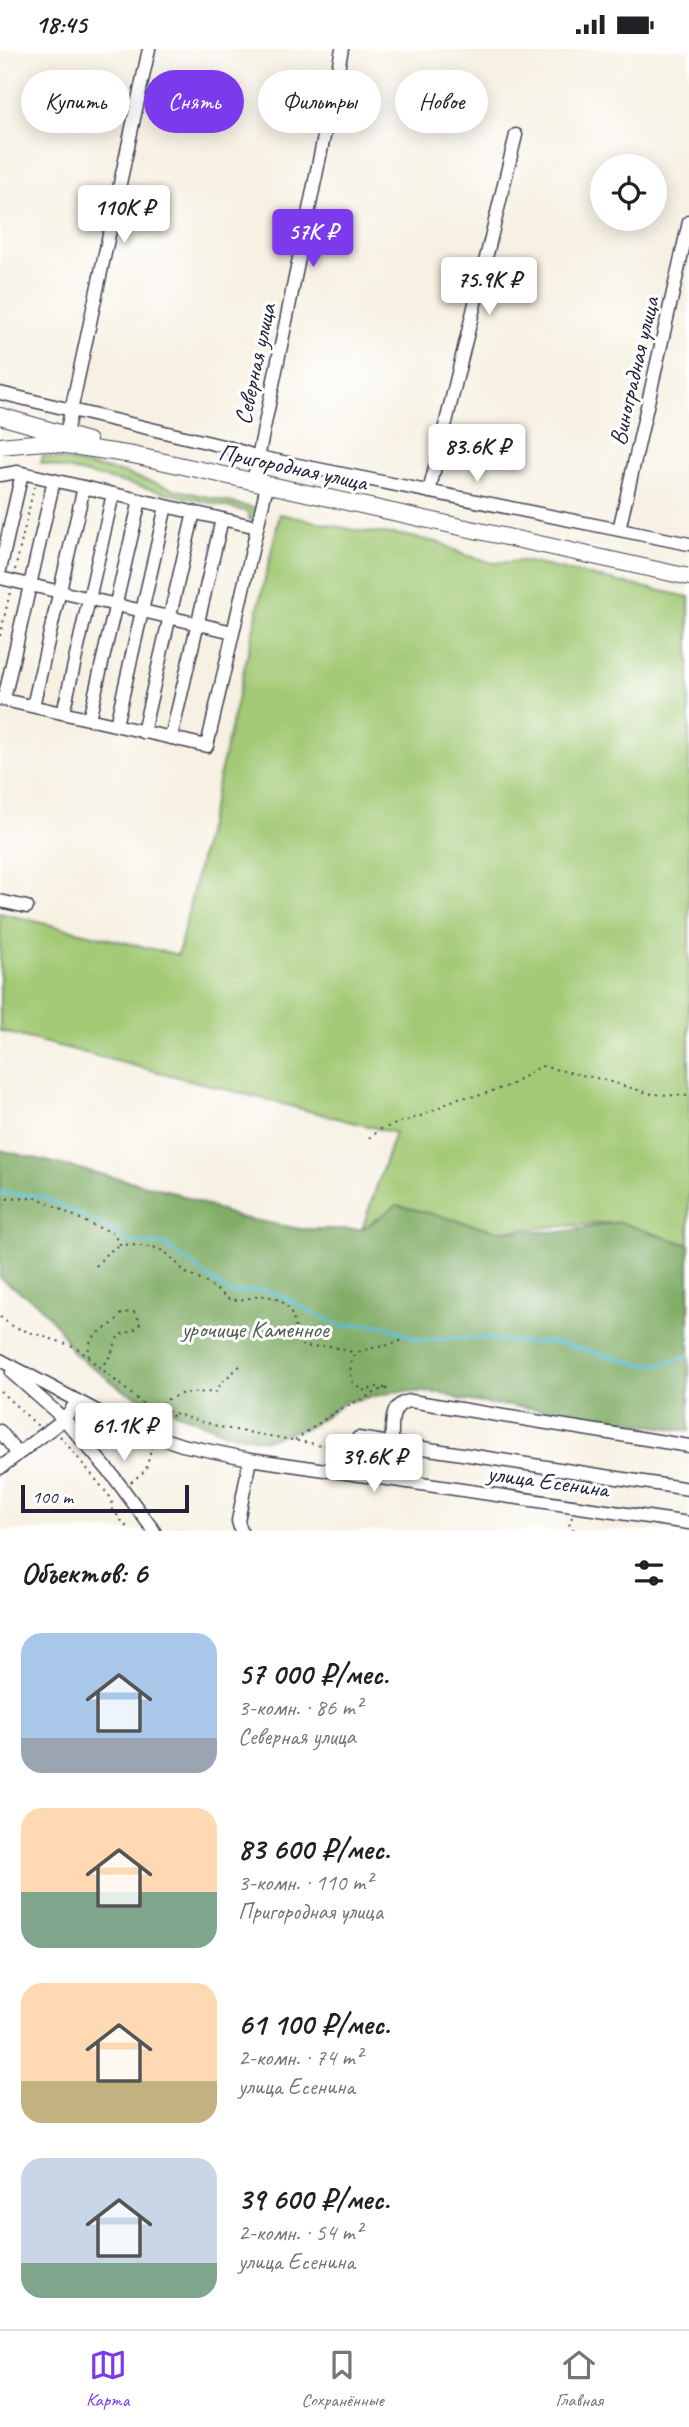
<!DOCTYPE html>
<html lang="ru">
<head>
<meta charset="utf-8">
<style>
  :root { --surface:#fff; --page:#f6f6f6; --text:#202124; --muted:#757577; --line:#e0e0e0; --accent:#7c3aed }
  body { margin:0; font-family:Caveat,sans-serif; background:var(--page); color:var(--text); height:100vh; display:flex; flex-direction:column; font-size:26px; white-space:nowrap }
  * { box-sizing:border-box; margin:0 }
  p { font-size:23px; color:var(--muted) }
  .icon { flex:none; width:38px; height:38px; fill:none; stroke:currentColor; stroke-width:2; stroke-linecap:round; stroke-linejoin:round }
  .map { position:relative; height:1482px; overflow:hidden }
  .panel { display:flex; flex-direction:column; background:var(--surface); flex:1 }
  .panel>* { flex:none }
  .top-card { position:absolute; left:21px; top:21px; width:648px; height:63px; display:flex; gap:14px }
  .fabs { position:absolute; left:590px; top:105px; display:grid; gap:14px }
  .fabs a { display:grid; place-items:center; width:77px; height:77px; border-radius:50%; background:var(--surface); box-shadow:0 4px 18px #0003; font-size:35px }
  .scale { position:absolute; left:21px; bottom:18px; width:168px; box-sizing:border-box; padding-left:7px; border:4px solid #22223b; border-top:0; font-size:19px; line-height:24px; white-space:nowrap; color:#22223b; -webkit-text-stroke:5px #fff; paint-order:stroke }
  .price { position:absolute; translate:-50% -60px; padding:0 16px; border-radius:7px; background:#fff; color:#222; font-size:23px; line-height:46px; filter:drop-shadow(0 2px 4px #0008) }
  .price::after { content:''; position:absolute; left:50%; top:42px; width:21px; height:16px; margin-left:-10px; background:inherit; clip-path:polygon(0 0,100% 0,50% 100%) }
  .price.on { background:var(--accent); color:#fff }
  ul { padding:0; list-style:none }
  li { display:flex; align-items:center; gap:21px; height:175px; padding:0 21px }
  li span { display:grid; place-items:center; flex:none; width:196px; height:140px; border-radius:21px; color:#555 }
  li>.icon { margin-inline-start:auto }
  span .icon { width:84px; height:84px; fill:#fffc; stroke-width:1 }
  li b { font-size:30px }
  h2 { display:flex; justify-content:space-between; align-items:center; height:84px; padding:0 21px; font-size:30px }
  .pill { padding:0 24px; border-radius:32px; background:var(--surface); box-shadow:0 4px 18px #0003; font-size:24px; line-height:63px }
  .pill.on { background:var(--accent); color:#fff }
  .status { display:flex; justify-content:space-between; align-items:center; height:49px; padding:0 35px; background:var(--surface); direction:ltr }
  .status svg { height:19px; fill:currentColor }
  .tabs { display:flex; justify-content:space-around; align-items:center; height:98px; border-top:2px solid var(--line); background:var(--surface); font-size:19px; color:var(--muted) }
  .tabs a { display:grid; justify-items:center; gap:4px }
  .tabs .on { color:var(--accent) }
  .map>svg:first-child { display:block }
  .green { fill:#a2c974; stroke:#627658; stroke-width:2 }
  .forest { fill:#81ad66; stroke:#526850; stroke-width:2 }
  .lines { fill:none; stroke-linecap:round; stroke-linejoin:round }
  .stream { stroke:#54bcd1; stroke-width:3.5 }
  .minor-casing { stroke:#424154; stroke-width:15 }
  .major-casing { stroke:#424154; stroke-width:18 }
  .path { stroke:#424154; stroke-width:2; stroke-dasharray:2 5; stroke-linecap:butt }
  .minor { stroke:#fff; stroke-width:12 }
  .major { stroke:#fff; stroke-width:16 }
  .labels { text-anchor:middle; stroke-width:6; stroke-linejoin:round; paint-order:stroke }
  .street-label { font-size:24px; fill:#22223b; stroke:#fff }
  .park-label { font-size:24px; fill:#4f5c4f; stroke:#fff }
</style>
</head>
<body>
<div class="status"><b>18:45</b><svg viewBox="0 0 49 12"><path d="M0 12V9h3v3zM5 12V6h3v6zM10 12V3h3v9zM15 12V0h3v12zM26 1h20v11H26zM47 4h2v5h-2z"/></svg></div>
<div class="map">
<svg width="689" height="1482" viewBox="0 0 689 1482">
  <rect width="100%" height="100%" fill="#fff"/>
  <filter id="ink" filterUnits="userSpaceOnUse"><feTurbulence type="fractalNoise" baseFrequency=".0143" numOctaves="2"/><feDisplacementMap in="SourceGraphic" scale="14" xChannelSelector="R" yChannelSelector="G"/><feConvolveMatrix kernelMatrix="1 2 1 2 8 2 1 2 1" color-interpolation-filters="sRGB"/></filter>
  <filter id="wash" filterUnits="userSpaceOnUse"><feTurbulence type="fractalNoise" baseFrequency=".00686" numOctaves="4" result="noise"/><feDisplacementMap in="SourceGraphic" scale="28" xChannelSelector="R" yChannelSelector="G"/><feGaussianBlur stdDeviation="1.57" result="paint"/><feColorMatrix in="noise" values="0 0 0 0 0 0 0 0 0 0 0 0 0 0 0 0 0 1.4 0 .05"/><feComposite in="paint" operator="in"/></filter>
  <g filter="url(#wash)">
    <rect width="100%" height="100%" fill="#f6f1e2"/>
    <path class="green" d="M 43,407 L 120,423 L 178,441 L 253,459 L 256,461 L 257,472 L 249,470 L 249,463 L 41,414 Z
      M 280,465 L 359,482 L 402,486 L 441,494 L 462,505 L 493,514 L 523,512 L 689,548 L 689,1199 L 619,1173 L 498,1182 L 397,1156 L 362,1180 L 395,1084 L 0,982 L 0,864 L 178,906 Z"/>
    <path class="forest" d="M 0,1101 L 167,1141 L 237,1168 L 301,1180 L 362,1180 L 397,1156 L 498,1182 L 560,1183 L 619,1173 L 689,1196 L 689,1382 L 530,1359 L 491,1355 L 462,1351 L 441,1344 L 400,1342 L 345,1353 L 309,1378 L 264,1391 L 226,1384 L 125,1342 L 72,1303 L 59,1279 L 38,1255 L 0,1229 Z"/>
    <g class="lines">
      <path class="stream" d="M 0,1144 L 40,1147 L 119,1184 L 123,1192 L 166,1197 L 231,1245 L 260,1241 L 285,1248 L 308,1262 L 341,1277 L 363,1275 L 384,1277 L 420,1291 L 482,1289 L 510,1293 L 559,1294 L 642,1316 L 663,1315 L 689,1307"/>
    </g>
  </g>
  <g filter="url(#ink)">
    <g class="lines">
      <defs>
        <path id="minor" d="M 0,344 L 227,398 L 258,408 L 689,495
          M 66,385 L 149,0
          M 0,426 L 18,423 L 257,478
          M 253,433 L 342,0
          M 429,443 L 516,86
          M 619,481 L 689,173
          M 0,521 L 22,424
          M 0,529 L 233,583
          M 0,650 L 207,697 L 267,436
          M 4,650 L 54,431
          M 33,657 L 84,438
          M 63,664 L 113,445
          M 89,670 L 140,451
          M 116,676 L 166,457
          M 143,683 L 194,463
          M 171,689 L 222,470
          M 0,852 L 27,858
          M 0,1311 L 125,1377 L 182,1396 L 250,1410 L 689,1474
          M 12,1324 L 64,1370 L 114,1428 L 154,1482
          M 0,1382 L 18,1405
          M 358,1389 L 689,1440
          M 392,1393 C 392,1376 389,1354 411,1352 L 689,1397
          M 0,1419 L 64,1370 L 77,1353
          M 241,1482 L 238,1472 L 250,1410"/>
        <path id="major" d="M 0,367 L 88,392
          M 0,397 L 45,393 L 133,406 L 689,528"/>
      </defs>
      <use href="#minor" class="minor-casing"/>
      <use href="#major" class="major-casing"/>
      <path class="path" d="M 15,521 L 34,438
        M 0,587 L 10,543
        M 369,1089 L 381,1080 L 426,1065 L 458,1049 L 477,1047 L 511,1036 L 541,1017 L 600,1030 L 652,1045 L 689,1047
        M 0,1150 L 38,1149 L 94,1177 L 112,1183 L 120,1195 L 158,1199 L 169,1206 L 186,1224 L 207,1234 L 229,1250 C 241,1253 252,1247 264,1247 C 292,1249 294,1271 298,1293 L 304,1298 L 330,1297 L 356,1304
        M 96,1217 L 107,1204 L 120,1196
        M 0,1268 L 14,1278 L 76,1298 L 143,1355 L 224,1379 L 355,1402 L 357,1400
        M 89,1308 C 85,1280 111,1284 122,1264 L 134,1263 L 141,1273 L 133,1282 L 119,1286 L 110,1307 L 101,1318
        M 385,1339 L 376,1338 L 365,1342 L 352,1333 L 350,1316 L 356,1304 C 372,1297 387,1299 402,1291
        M 0,1342 L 38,1377
        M 158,1373 L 175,1365
        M 157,1375 L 163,1352 L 183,1344 L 216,1343 L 221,1334 L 242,1315
        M 60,1387 L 111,1449 L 113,1461 L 130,1482
        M 295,1391 L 335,1363 L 385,1339 L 391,1343
        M 131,1433 L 146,1421 L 152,1397
        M 572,1468 L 569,1477 L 575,1482"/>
      <use href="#minor" class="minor"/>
      <use href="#major" class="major"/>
    </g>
  </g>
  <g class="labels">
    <g class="street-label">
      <text transform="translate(255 315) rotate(-78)" y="8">Северная улица</text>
      <text transform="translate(634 322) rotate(-77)" y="8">Виноградная улица</text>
      <text transform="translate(293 418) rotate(12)" y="8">Пригородная улица</text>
      <text transform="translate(548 1432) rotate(8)" y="8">улица Есенина</text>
    </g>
    <g class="park-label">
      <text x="255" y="1288">урочище Каменное</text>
    </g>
  </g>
</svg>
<div class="fabs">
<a><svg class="icon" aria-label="locate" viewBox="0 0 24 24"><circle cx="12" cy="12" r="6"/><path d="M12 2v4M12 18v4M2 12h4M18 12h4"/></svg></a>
</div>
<div class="scale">100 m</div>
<b class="price" style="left:124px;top:196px">110K ₽</b>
<b class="price on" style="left:313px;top:220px">57K ₽</b>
<b class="price" style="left:489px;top:268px">75.9K ₽</b>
<b class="price" style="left:477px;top:435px">83.6K ₽</b>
<b class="price" style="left:124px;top:1414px">61.1K ₽</b>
<b class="price" style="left:374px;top:1445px">39.6K ₽</b>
<div class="top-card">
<a class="pill">Купить</a>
<a class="pill on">Снять</a>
<a class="pill">Фильтры</a>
<a class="pill">Новое</a>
</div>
</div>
<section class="panel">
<h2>Объектов: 6<svg class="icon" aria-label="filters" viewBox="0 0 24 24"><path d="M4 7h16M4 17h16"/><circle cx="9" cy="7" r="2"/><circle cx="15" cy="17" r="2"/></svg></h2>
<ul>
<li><span style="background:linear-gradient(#a9c7e8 75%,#9aa5b1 0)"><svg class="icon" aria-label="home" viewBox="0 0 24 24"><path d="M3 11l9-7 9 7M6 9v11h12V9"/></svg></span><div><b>57 000 ₽/мес.</b><p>3-комн. · 86 m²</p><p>Северная улица</p></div></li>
<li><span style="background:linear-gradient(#ffd9b3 60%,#7fa58c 0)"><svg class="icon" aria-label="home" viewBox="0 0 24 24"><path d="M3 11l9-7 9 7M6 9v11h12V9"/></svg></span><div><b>83 600 ₽/мес.</b><p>3-комн. · 110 m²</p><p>Пригородная улица</p></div></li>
<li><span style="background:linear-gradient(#ffd9b3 70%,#c2b280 0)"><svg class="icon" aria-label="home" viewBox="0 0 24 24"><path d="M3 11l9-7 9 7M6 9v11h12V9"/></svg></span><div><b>61 100 ₽/мес.</b><p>2-комн. · 74 m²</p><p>улица Есенина</p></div></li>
<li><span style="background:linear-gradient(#c9d6e8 75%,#7fa58c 0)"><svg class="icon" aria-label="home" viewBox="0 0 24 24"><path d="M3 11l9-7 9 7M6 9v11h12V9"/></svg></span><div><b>39 600 ₽/мес.</b><p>2-комн. · 54 m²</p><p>улица Есенина</p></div></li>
</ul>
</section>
<nav class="tabs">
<a class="on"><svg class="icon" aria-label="map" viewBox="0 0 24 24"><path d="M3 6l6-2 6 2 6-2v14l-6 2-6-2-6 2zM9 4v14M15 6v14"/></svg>Карта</a>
<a><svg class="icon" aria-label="saved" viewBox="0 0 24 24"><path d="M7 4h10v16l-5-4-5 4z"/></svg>Сохранённые</a>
<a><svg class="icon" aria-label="home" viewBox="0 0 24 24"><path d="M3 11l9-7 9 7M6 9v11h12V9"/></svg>Главная</a>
</nav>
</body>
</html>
